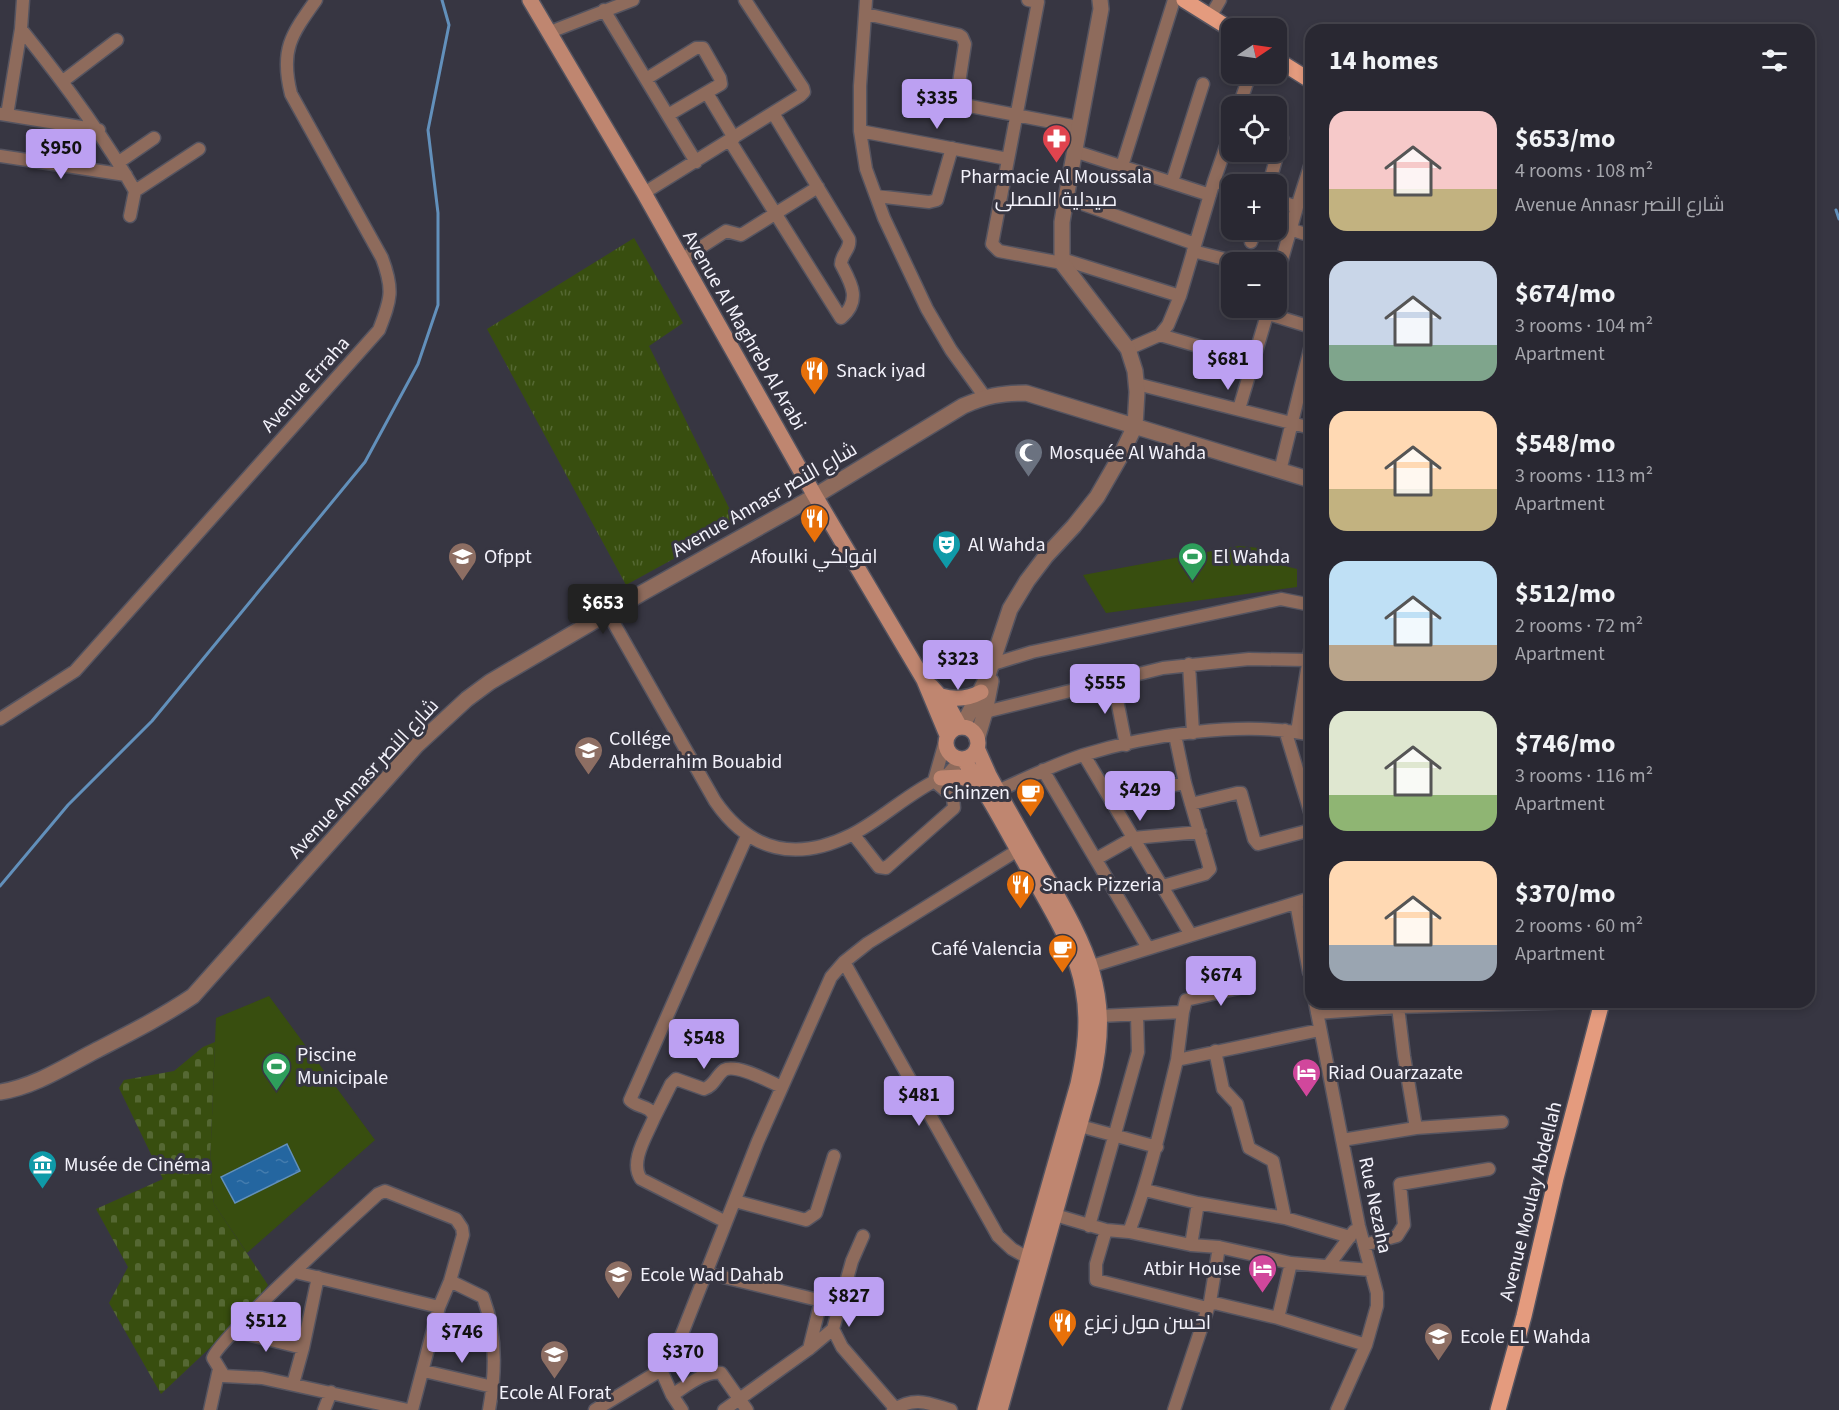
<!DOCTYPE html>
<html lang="en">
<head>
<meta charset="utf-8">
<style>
  :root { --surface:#292832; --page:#31303a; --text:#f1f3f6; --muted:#a5a6ac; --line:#45444d; --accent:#bca0f2 }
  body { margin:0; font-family:"Source Sans 3",Cairo,sans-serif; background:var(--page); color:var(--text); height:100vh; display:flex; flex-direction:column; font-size:22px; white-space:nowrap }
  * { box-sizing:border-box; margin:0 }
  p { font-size:20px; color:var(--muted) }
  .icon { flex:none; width:33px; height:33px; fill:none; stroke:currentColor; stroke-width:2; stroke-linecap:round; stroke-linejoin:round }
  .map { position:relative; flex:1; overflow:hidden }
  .panel { position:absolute; left:1305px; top:24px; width:510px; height:984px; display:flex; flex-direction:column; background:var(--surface); border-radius:18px; box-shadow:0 3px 9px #0003,0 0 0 2px var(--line) }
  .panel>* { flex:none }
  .needle { width:39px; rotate:77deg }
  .buttons { position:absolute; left:1221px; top:18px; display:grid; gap:12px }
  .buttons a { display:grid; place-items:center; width:66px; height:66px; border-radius:12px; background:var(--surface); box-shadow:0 3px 9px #0003,0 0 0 2px var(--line); font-size:30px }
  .price { position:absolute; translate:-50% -51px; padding:0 14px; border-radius:6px; background:var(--accent); color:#111; font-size:20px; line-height:39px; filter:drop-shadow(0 2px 3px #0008) }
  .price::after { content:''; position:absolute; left:50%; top:36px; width:18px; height:14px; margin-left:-9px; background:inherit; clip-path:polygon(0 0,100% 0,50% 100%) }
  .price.selected { background:#222; color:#fff }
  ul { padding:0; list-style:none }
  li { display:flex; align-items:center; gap:18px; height:150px; padding:0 24px }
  li span { display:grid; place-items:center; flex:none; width:168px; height:120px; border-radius:18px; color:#555 }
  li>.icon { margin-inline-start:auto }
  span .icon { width:72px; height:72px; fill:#fffc; stroke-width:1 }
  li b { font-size:26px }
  h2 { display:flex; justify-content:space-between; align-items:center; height:72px; padding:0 24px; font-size:26px }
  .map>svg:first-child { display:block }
  .cemetery { fill:url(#cemetery-stones) }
  .park { fill:url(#park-tufts) }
  .pitch { fill:#384e0f }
  .water { fill:url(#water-ripples); stroke:#6290bb; stroke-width:1.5 }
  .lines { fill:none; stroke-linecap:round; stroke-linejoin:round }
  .stream { stroke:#6290bb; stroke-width:3 }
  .minor-casing { stroke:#555460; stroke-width:15 }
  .tertiary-casing { stroke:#555460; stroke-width:18 }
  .secondary-casing { stroke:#555460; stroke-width:18 }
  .primary-casing { stroke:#555460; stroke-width:18 }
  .minor { stroke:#8e6b5c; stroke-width:12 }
  .tertiary { stroke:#8e6b5c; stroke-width:15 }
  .secondary { stroke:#bf8670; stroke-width:15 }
  .primary { stroke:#e49b7e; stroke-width:15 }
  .labels { text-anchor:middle; stroke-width:6; stroke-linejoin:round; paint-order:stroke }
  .poi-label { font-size:20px; fill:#f3f2fb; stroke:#373642; text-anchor:start }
  .street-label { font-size:20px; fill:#f3f2fb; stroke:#373642 }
</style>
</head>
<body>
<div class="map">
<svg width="1839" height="1410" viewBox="0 0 1839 1410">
  <defs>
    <pattern id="cemetery-stones" width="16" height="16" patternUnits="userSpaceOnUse" patternTransform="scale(1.5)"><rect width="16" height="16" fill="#384e0f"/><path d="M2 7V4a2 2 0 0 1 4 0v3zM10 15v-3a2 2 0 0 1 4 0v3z" fill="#556833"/></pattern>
    <pattern id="park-tufts" width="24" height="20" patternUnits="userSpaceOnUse" patternTransform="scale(1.5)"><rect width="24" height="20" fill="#384e0f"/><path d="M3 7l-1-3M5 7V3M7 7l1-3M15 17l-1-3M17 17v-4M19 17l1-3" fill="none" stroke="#556833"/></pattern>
    <pattern id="water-ripples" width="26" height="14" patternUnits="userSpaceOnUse" patternTransform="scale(1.5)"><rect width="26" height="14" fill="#2466a0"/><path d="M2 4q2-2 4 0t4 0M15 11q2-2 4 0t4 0" fill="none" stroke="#447cae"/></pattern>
  </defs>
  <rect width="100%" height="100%" fill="#373642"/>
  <path class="cemetery" d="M 215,1042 L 210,1166 L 214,1204 L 268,1285 L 249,1311 L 161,1394 L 109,1303 L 128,1267 L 96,1209 L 163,1179 L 119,1088 L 124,1080 L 174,1071 L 203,1047 Z"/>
  <path class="park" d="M 634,238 L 683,323 L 649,346 L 737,524 L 626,585 L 487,329 Z"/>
  <path class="pitch" d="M 1239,546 L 1259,548 L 1269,552 L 1281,565 L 1297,569 L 1297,587 L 1106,613 L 1083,575 Z
    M 269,996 L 375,1140 L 247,1253 L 214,1204 L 210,1166 L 216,1018 Z"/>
  <path class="water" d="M 287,1144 L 300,1171 L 235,1203 L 221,1177 Z"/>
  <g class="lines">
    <path class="stream" d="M 1836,210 L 1839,219
      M 0,886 L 68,805 L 152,721 L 365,462 L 418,364 L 438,305 L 438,213 L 428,130 L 449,25 L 442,0"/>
    <defs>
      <path id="minor" d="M 866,0 L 860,86 L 860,131 L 866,169 L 884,218 L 927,309 L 951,350 L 985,397
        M 1028,0 L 1038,2 L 992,244 L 999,251 L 1062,263
        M 604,10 L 696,162
        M 866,14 L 959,35 L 962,37 L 965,44 L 957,96 L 959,104 L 1078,127
        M 1210,17 L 1220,0
        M 21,29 C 63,81 102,133 135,191 L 130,216
        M 550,32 L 633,0
        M 646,79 L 696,48 L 703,48 L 720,78 L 721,84 L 668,115
        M 63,81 L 117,40
        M 707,93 L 734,138
        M 1239,106 L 1250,74
        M 1,114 L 99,130
        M 7,115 L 21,29 L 23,0
        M 860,131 L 1008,159
        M 730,141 L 841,318 C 862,300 851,283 841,264 C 841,254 851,249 849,239 L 773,113
        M 1074,151 L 1210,195
        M 0,156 L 126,175
        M 119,162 L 154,138
        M 1122,166 L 1174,0
        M 1214,181 L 1232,187
        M 1172,182 L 1203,84
        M 1269,184 L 1282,138
        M 135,191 L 199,149
        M 644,193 L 800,96 L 804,92 L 803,88 L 745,0
        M 876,196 L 929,202 L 937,200 L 952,148
        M 1066,198 L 1195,244
        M 1276,200 L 1297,207 L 1276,280
        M 1297,207 L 1311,163
        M 1290,229 L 1311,236
        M 1251,242 L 1255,230
        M 1193,251 L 1236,262
        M 1062,259 L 1180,296
        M 681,260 L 726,231 L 741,235 L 818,187
        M 1249,308 L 1311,327
        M 1160,335 L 1253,362
        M 1128,349 L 1160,335 L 1168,325 L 1180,296 L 1214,181 L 1232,129
        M 1137,384 L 1311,428
        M 1239,409 L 1269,308
        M 1280,471 L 1311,345
        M 608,613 L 715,801 C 750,852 796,862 851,835 C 883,819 909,792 941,778 L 949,773 L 961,759
        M 993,664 L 1032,652 L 1281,599 L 1311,605
        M 1189,664 L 1193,733
        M 1113,680 L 1126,745
        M 985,712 L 1163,668 L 1249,659 L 1307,660
        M 0,719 L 75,671 L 379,330 C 391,299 394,290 382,258 L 291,94 C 280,50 291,35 316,0
        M 1285,730 L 1311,815
        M 1297,732 L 1311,645
        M 1084,755 L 1191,935
        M 1043,770 L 1148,948
        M 934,781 L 945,742
        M 998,791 C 1026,778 1053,765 1083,755 C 1147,735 1245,720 1311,735
        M 1109,797 L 1185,783
        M 1191,804 L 1237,793 L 1241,793 L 1254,839 L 1258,844 L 1311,830
        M 853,834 L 879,867 L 886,868 L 954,808 L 953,797 L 934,781
        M 1096,859 L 1133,838 L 1200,832
        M 1163,886 L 1205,874 L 1210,869 L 1185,783 L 1175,735
        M 1296,903 L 1309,972
        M 844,962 L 998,1236 L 1012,1249 L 1028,1258
        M 1092,966 L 1311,898
        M 1315,1002 L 1359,1226 L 1377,1293 L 1377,1306 L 1366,1345 L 1337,1410
        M 1398,1007 L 1404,1056 L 1416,1128
        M 1183,1012 L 1186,1000 L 1243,987
        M 1317,1013 L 1398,1007 L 1578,1002
        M 1100,1016 L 1183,1012 L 1177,1060 L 1320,1030
        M 1215,1051 L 1223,1089 L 1237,1104 L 1249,1148 L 1273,1161 L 1285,1218
        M 654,1118 L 671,1084 L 676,1079 L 704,1089 C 714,1086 716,1076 724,1070 C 736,1063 770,1082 782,1087
        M 1080,1126 L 1157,1147
        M 1342,1140 L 1416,1128 L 1502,1122
        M 1145,1190 L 1198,1203
        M 735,1201 L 806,1220 L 816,1213 L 834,1156
        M 1055,1215 L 1106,1230 L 1129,1232 L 1191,1245 L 1219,1247 L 1291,1263 L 1370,1270
        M 726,1222 L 641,1179 C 629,1162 647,1135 654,1118 C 652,1105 637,1108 630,1100 L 747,836
        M 1089,1226 L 1138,1052 L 1137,1015
        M 1106,1230 L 1096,1264 L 1096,1280 L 1207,1308
        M 1129,1232 C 1150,1176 1163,1118 1177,1060
        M 863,1236 L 852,1261 L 833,1329 L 842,1347 L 895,1408
        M 1191,1245 L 1198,1203 L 1285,1218 L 1350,1237
        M 1364,1245 L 1397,1236 L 1404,1225 L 1400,1184 L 1489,1169
        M 1328,1266 L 1354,1231
        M 295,1272 L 439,1307
        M 707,1273 L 818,1300 L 820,1305 L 809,1349
        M 450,1281 L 483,1297 C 497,1334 496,1372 489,1410
        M 1210,1302 L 1278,1318 L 1366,1345
        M 1278,1318 L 1291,1263
        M 235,1331 L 303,1348
        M 661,1370 L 672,1395 L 682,1410
        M 424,1371 L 493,1387
        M 293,1384 L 303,1348 L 318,1277
        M 672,1395 C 685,1387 705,1370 721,1373 L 747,1410
        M 210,1410 L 219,1369
        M 324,1410 L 331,1392
        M 408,1410 L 262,1378 L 224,1376 L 213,1358 C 215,1342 356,1214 378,1194 L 385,1191 L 456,1219 L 462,1228 L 463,1235 L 450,1281 L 439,1307 L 412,1410
        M 595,1410 L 661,1370 L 678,1344 L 758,1141 L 831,977 L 844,962 L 868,943 L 1018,850
        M 724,1410 L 809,1349 L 833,1329
        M 893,1410 C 915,1396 928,1403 951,1410
        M 1174,1410 L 1210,1302 L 1219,1247"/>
      <path id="tertiary" d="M 962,727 L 987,678 L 1010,609 L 1027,581 L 1046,556 L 1074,526 L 1097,497 L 1120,457 L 1135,426 L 1137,392 L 1135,371 L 1128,349 L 1062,263 L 1062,222 L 1066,198 L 1101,9 L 1100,0
        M 977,739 L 985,712 L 991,681
        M 0,1092 C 34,1087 66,1066 97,1050 C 130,1033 162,1017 193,996 L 416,746 L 467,699 L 490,682 L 642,593 L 815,496 L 963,406 C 986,396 1001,393 1026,393 L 1311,480"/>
      <path id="secondary" d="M 530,0 L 644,193 L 815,496 L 924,680 L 947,735
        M 931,686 L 948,705 L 960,727
        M 941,696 C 955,700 968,699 981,692
        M946 743a16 16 0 1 1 32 0a16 16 0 1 1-32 0Z
        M 977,748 L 989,775 C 1007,808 1026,841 1045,874 C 1087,948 1113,993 1092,1081 L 1000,1410
        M 963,759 C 990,796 1010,837 1033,877 C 1052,912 1076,948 1083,989 C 1089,1021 1085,1052 1078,1084 L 985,1410
        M 941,778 L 961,777 L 980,784"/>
      <path id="primary" d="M 1184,0 L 1232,30
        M 1276,59 L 1311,81
        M 1498,1410 L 1524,1316 L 1556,1178 L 1602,1002"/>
    </defs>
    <use href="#minor" class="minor-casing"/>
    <use href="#tertiary" class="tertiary-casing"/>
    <use href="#secondary" class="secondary-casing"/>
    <use href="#primary" class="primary-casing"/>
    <use href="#minor" class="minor"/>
    <use href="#tertiary" class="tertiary"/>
    <use href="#secondary" class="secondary"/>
    <use href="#primary" class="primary"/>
  </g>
  <defs>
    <symbol id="pharmacy-pin" viewBox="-11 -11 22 30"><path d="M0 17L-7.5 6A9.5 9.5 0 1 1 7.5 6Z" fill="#e0444e" stroke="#373642"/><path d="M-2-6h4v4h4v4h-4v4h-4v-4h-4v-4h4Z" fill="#fff"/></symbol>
    <symbol id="restaurant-pin" viewBox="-11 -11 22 30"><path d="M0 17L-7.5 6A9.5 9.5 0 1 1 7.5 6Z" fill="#e8710a" stroke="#373642"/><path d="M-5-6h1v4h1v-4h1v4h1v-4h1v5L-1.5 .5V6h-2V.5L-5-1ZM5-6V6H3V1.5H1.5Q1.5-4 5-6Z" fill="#fff"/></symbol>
    <symbol id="mosque-pin" viewBox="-11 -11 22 30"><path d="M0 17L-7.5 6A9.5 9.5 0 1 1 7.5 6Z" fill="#6b7280" stroke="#373642"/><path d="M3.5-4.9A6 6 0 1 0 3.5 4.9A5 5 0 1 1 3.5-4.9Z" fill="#fff"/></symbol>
    <symbol id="theatre-pin" viewBox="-11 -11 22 30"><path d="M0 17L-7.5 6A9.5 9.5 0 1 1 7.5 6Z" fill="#0f9aa8" stroke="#373642"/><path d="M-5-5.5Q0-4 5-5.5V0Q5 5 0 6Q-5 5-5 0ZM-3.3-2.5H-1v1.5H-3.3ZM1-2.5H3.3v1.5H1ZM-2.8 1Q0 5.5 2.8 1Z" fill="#fff"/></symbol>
    <symbol id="university-pin" viewBox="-11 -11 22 30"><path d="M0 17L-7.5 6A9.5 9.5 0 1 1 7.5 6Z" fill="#8d6e63" stroke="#373642"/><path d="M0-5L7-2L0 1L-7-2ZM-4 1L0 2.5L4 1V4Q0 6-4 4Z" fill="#fff"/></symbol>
    <symbol id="stadium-pin" viewBox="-11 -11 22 30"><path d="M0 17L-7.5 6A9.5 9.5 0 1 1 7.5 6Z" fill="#2e9e5b" stroke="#373642"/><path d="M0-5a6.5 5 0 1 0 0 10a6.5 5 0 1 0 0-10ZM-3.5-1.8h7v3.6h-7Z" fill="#fff"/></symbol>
    <symbol id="cafe-pin" viewBox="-11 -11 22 30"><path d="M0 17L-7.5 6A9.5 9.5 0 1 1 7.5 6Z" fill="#e8710a" stroke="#373642"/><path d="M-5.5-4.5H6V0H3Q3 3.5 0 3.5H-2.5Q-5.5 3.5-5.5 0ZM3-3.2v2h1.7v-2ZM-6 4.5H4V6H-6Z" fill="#fff"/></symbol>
    <symbol id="hotel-pin" viewBox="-11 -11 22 30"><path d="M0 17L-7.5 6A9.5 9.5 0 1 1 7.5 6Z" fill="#d1479c" stroke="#373642"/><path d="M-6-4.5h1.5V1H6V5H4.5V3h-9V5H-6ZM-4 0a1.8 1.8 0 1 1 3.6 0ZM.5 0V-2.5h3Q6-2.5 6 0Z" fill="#fff"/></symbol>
    <symbol id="museum-pin" viewBox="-11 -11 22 30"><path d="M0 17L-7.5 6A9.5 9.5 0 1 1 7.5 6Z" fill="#0f9aa8" stroke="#373642"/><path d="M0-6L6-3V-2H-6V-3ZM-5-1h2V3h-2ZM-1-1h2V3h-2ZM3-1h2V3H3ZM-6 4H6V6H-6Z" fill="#fff"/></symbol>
    <symbol id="school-pin" viewBox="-11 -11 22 30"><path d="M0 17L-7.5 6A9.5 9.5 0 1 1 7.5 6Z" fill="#8d6e63" stroke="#373642"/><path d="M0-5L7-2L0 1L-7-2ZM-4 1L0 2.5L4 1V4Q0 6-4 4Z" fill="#fff"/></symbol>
  </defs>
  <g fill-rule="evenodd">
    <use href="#pharmacy-pin" x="1040" y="122" width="33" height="45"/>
    <use href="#restaurant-pin" x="798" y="354" width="33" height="45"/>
    <use href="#mosque-pin" x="1012" y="436" width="33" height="45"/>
    <use href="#restaurant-pin" x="798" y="502" width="33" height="45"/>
    <use href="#theatre-pin" x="930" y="528" width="33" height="45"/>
    <use href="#university-pin" x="446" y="540" width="33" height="45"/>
    <use href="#stadium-pin" x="1176" y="540" width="33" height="45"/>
    <use href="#university-pin" x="572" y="734" width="33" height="45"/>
    <use href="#cafe-pin" x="1014" y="776" width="33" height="45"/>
    <use href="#restaurant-pin" x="1004" y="868" width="33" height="45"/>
    <use href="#cafe-pin" x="1046" y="932" width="33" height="45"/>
    <use href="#stadium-pin" x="260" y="1050" width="33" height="45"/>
    <use href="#hotel-pin" x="1290" y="1056" width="33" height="45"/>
    <use href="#museum-pin" x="26" y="1148" width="33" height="45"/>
    <use href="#hotel-pin" x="1246" y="1252" width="33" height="45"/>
    <use href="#university-pin" x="602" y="1258" width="33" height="45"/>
    <use href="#restaurant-pin" x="1046" y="1306" width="33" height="45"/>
    <use href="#school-pin" x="1422" y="1320" width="33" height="45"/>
    <use href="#university-pin" x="538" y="1338" width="33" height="45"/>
  </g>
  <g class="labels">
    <g class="poi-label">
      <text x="1056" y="183" text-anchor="middle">Pharmacie Al Moussala<tspan x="1056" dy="23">صيدلية المصلى</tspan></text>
      <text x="836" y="377">Snack iyad</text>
      <text x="1049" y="459">Mosquée Al Wahda</text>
      <text x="968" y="551">Al Wahda</text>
      <text x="484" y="563">Ofppt</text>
      <text x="814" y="563" text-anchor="middle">Afoulki افولكي</text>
      <text x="1213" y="563">El Wahda</text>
      <text x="609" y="745">Collége<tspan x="609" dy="23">Abderrahim Bouabid</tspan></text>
      <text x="1010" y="799" text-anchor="end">Chinzen</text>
      <text x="1042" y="891">Snack Pizzeria</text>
      <text x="1042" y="955" text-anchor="end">Café Valencia</text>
      <text x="297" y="1061">Piscine<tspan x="297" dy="23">Municipale</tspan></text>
      <text x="1328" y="1079">Riad Ouarzazate</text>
      <text x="64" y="1171">Musée de Cinéma</text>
      <text x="1241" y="1275" text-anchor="end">Atbir House</text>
      <text x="640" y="1281">Ecole Wad Dahab</text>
      <text x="1084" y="1329">احسن مول زعزع</text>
      <text x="1460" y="1343">Ecole EL Wahda</text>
      <text x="555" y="1399" text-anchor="middle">Ecole Al Forat</text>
    </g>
    <g class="street-label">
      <text transform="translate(745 330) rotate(60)" y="7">Avenue Al Maghreb Al Arabi</text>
      <text transform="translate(305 384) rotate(-48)" y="7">Avenue Erraha</text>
      <text transform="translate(764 499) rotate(-30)" y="7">Avenue Annasr شارع النصر</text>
      <text transform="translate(363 778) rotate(-47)" y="7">Avenue Annasr شارع النصر</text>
      <text transform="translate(1530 1201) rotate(-76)" y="7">Avenue Moulay Abdellah</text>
      <text transform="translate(1376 1205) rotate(78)" y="7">Rue Nezaha</text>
    </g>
  </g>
</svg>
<div class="buttons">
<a><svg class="needle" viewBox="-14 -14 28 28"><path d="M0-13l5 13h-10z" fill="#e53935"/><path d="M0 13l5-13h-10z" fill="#a5a6ac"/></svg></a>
<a><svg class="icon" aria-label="locate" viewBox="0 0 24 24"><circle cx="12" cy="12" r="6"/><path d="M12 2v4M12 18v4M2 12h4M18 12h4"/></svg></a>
<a>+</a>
<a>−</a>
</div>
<b class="price" style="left:937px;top:130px">$335</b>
<b class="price" style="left:61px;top:180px">$950</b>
<b class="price" style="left:1228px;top:391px">$681</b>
<b class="price selected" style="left:603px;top:635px">$653</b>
<b class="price" style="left:958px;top:691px">$323</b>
<b class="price" style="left:1105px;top:715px">$555</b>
<b class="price" style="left:1140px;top:822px">$429</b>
<b class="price" style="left:1221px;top:1007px">$674</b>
<b class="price" style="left:704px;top:1070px">$548</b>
<b class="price" style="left:919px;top:1127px">$481</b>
<b class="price" style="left:849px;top:1328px">$827</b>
<b class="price" style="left:266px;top:1353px">$512</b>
<b class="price" style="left:462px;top:1364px">$746</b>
<b class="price" style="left:683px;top:1384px">$370</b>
<section class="panel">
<h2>14 homes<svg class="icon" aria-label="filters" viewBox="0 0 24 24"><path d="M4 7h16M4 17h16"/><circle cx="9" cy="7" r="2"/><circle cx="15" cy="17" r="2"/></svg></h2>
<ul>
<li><span style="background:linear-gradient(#f6c9c9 65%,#c2b280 0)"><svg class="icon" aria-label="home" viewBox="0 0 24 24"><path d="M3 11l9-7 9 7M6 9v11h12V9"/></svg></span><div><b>$653/mo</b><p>4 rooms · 108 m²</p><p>Avenue Annasr شارع النصر</p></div></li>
<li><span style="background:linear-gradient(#c9d6e8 70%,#7fa58c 0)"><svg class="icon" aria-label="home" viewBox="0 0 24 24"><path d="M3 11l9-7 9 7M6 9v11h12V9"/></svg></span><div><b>$674/mo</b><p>3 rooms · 104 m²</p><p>Apartment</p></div></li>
<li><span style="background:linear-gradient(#ffd9b3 65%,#c2b280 0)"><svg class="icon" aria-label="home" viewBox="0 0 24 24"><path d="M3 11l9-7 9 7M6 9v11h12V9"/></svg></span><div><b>$548/mo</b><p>3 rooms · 113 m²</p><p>Apartment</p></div></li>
<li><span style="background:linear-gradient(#bfe0f5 70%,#b9a48a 0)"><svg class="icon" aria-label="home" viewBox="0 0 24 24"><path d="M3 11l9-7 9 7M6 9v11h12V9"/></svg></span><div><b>$512/mo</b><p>2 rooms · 72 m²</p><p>Apartment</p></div></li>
<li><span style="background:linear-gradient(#dfe7d0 70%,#8fb573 0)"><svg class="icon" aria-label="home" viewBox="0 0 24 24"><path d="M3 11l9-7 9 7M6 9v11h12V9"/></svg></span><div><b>$746/mo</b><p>3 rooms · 116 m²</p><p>Apartment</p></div></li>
<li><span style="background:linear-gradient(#ffd9b3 70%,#9aa5b1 0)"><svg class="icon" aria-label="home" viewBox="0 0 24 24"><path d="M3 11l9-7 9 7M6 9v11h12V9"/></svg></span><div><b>$370/mo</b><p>2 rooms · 60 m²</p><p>Apartment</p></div></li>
</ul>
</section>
</div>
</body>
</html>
